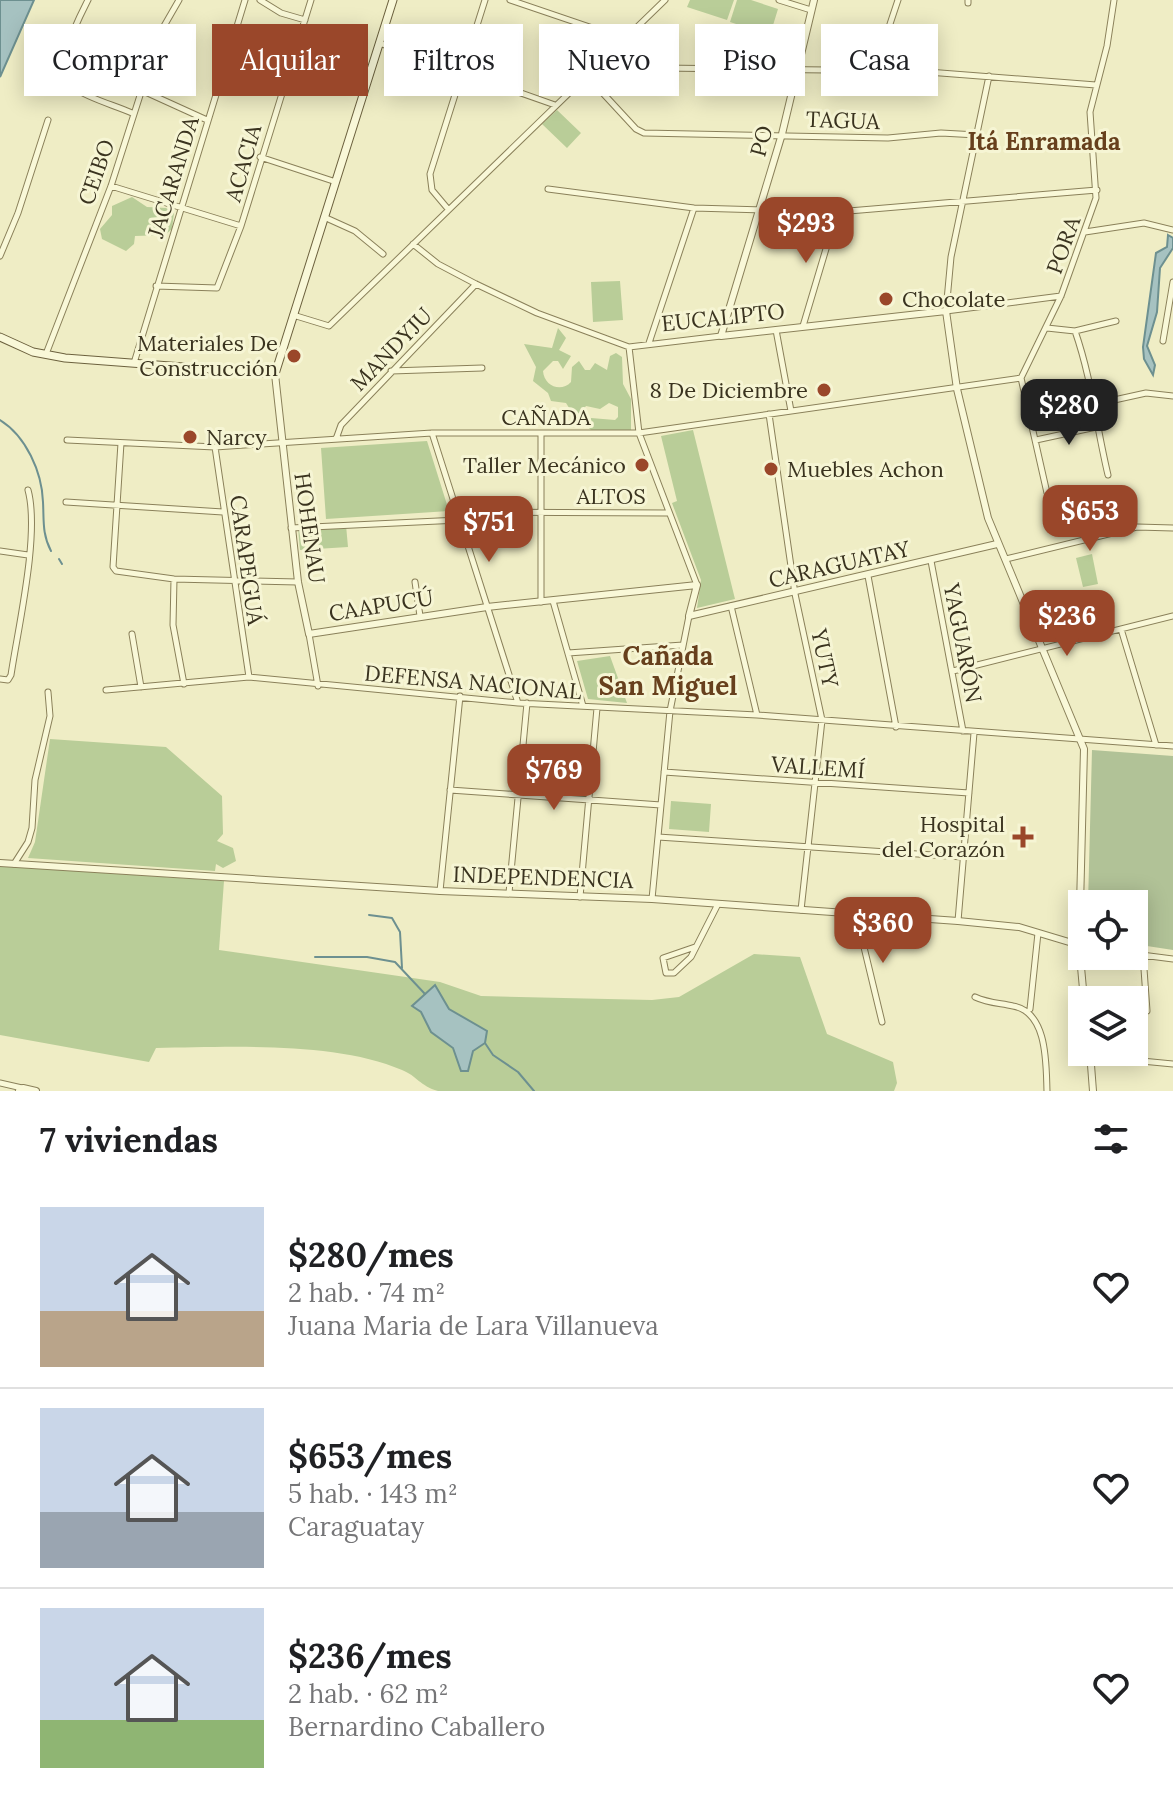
<!DOCTYPE html>
<html lang="es">
<head>
<meta charset="utf-8">
<style>
  :root { --surface:#fff; --page:#f2f2f2; --text:#202124; --muted:#757577; --line:#e0e0e0; --accent:#9a472a }
  body { margin:0; font-family:Lora,serif; background:var(--page); color:var(--text); height:100vh; display:flex; flex-direction:column; font-size:30px; white-space:nowrap }
  * { box-sizing:border-box; margin:0 }
  p { font-size:26px; color:var(--muted) }
  .icon { flex:none; width:44px; height:44px; fill:none; stroke:currentColor; stroke-width:2; stroke-linecap:round; stroke-linejoin:round }
  .map { position:relative; height:1091px; overflow:hidden }
  .details { display:flex; flex-direction:column; background:var(--surface); flex:1 }
  .details>* { flex:none }
  .top-card { position:absolute; left:24px; top:24px; width:1126px; height:72px; display:flex; gap:16px }
  .fabs { position:absolute; left:1068px; top:890px; display:grid; gap:16px }
  .fabs a { display:grid; place-items:center; width:80px; height:80px; border-radius:0px; background:var(--surface); box-shadow:0 4px 20px #0003; font-size:40px }
  .price { position:absolute; translate:-50% -68px; padding:0 18px; border-radius:16px; background:var(--accent); color:#fff; font-size:26px; line-height:52px; filter:drop-shadow(0 2px 4px #0008) }
  .price::after { content:''; position:absolute; left:50%; top:48px; width:24px; height:18px; margin-left:-12px; background:inherit; clip-path:polygon(0 0,100% 0,50% 100%) }
  .price.selected { background:#222; color:#fff }
  ul { padding:0; list-style:none }
  li { display:flex; align-items:center; gap:24px; height:200px; padding:0 40px }
  li+li { border-top:2px solid var(--line) }
  li span { display:grid; place-items:center; flex:none; width:224px; height:160px; border-radius:0px; color:#555 }
  li>.icon { margin-inline-start:auto }
  span .icon { width:96px; height:96px; fill:#fffc; stroke-width:1 }
  li b { font-size:34px }
  h2 { display:flex; justify-content:space-between; align-items:center; height:96px; padding:0 40px; font-size:34px }
  .tag { padding:0 28px; border-radius:0px; background:var(--surface); box-shadow:0 4px 20px #0003; font-size:28px; line-height:72px }
  .tag.selected { background:var(--accent); color:#fff }
  .map>svg:first-child { display:block }
  .green { fill:#b9cd98 }
  .cemetery { fill:#b1c297 }
  .water { fill:#a6c2c1; stroke:#6d9090; stroke-width:2 }
  .lines { fill:none; stroke-linecap:round; stroke-linejoin:round }
  .stream { stroke:#6d9090; stroke-width:2 }
  .minor-casing { stroke:#8a805a; stroke-width:7 }
  .tertiary-casing { stroke:#8a805a; stroke-width:8 }
  .secondary-casing { stroke:#6c613e; stroke-width:9 }
  .minor { stroke:#f9f8d8; stroke-width:5 }
  .tertiary { stroke:#f9f8d8; stroke-width:6 }
  .secondary { stroke:#f9f8d8; stroke-width:7 }
  .poi-dot { fill:#9a472a; stroke:#f6f5d4; stroke-width:3 }
  .labels { text-anchor:middle; stroke-width:6; stroke-linejoin:round; paint-order:stroke }
  .street-label { font-size:22px; fill:#3a331f; stroke:#f6f5d4 }
  .poi-label { font-size:22px; fill:#3a331f; stroke:#f6f5d4; text-anchor:end }
  .neighbourhood-label { font-size:24px; font-weight:bold; fill:#67401d; stroke:#f6f5d4 }
  .quarter-label { font-size:26px; font-weight:bold; fill:#67401d; stroke:#f6f5d4 }
</style>
</head>
<body>
<div class="map">
<svg width="1173" height="1091" viewBox="0 0 1173 1091">
  <rect width="100%" height="100%" fill="#efedc5"/>
  <path class="green" d="M 690,0 L 734,0 L 727,20 L 687,7 Z
    M 737,0 L 751,0 L 778,9 L 770,35 L 730,22 Z
    M 642,30 L 665,55 L 651,68 L 628,43 Z
    M 557,110 L 581,133 L 567,148 L 542,124 Z
    M 132,197 L 147,207 L 166,208 L 174,213 L 172,229 L 165,235 L 135,236 L 134,244 L 126,251 L 102,239 L 100,229 L 112,215 L 112,206 Z
    M 620,281 L 623,320 L 593,322 L 591,282 Z
    M 558,328 L 566,338 L 559,350 L 571,356 L 563,369 L 558,361 L 553,361 L 543,371 C 544,386 561,393 571,382 L 572,367 L 579,361 L 585,370 L 590,370 L 595,363 L 607,370 L 610,356 L 616,353 L 622,357 L 623,384 L 631,399 L 631,431 L 591,430 L 588,427 L 591,418 L 615,420 L 618,417 L 618,407 L 609,403 L 600,409 L 586,406 L 580,414 L 571,411 L 566,403 L 551,401 L 548,393 L 533,381 L 536,367 L 524,344 L 552,348 Z
    M 693,430 L 735,599 L 697,608 L 701,580 L 672,503 L 677,501 L 661,436 Z
    M 427,441 L 449,511 L 326,519 L 321,448 Z
    M 346,525 L 348,547 L 300,550 L 298,528 Z
    M 1092,554 L 1098,584 L 1083,587 L 1076,558 Z
    M 610,656 L 627,703 L 588,699 L 577,661 Z
    M 50,739 L 166,747 L 222,796 L 223,834 L 217,841 L 233,848 L 236,861 L 223,868 L 216,864 L 215,871 L 28,858 L 35,842 Z
    M 671,801 L 711,804 L 709,832 L 669,829 Z
    M 0,866 L 224,881 L 219,950 L 440,982 L 481,996 L 652,1000 L 679,997 L 754,954 L 800,957 L 827,1034 L 893,1062 L 897,1083 L 894,1091 L 438,1091 C 420,1086 417,1076 402,1070 C 335,1041 229,1047 156,1048 L 149,1062 L 0,1035 Z"/>
  <path class="cemetery" d="M 1092,750 L 1173,756 L 1173,950 L 1134,944 L 1134,904 L 1088,904 Z"/>
  <path class="water" d="M 0,0 L 34,0 L 0,77 Z
    M 1168,235 L 1173,238 L 1173,248 L 1160,268 L 1157,312 L 1147,346 L 1155,365 L 1153,375 L 1144,359 L 1143,347 L 1156,253 L 1167,247 Z
    M 435,985 L 449,1009 L 487,1031 L 485,1043 L 473,1051 L 468,1071 L 461,1071 L 453,1048 L 431,1032 L 421,1012 L 412,1006 Z"/>
  <g class="lines">
    <path class="stream" d="M 0,420 C 26,436 42,472 43,502 C 44,520 42,534 51,551
      M 59,559 L 62,564
      M 369,915 L 392,918 L 400,932 L 402,968
      M 315,957 L 367,957 L 395,962 L 425,994
      M 485,1043 L 493,1055 L 518,1072 L 534,1091"/>
    <defs>
      <path id="minor" d="M 88,0 C 79,18 50,71 74,88 C 90,99 114,105 132,113
        M 260,0 L 281,13 L 305,20
        M 510,0 L 625,39
        M 779,0 L 811,10
        M 968,3 L 968,0
        M 890,24 L 898,0
        M 379,43 L 555,105
        M 660,68 L 915,71 L 1096,85
        M 587,76 L 636,129 L 644,133 L 888,138 L 941,133 L 977,135
        M 989,76 L 951,257 L 946,311 L 1061,296
        M 141,90 L 207,120
        M 260,157 L 333,181
        M 111,186 L 241,226
        M 548,189 L 694,208 L 837,212 L 1097,190
        M 448,209 L 432,190 L 430,174 L 485,0
        M 324,217 L 355,231 L 383,254
        M 1085,232 L 1144,223 L 1173,230
        M 413,244 L 438,264 L 476,284 L 537,313 L 629,347 L 721,336
        M 0,256 L 18,213 L 48,120
        M 156,286 L 217,288 L 241,226 L 311,0
        M 293,315 L 329,326 L 665,0
        M 803,326 L 837,212
        M 1047,328 L 1075,331 L 1116,321
        M 776,330 L 791,411
        M 1075,331 C 1092,380 1096,425 1108,475
        M 1163,341 L 1173,282
        M 649,343 L 694,208
        M 629,347 L 639,433 L 697,585
        M 46,354 L 111,186 L 160,33 L 179,0
        M 134,363 L 245,0
        M 391,371 L 482,368
        M 1096,404 L 1146,393 L 1173,396
        M 769,414 L 795,594 L 822,720 L 801,910
        M 432,433 L 518,703
        M 336,439 L 341,425 L 476,284
        M 67,440 L 215,447 L 432,433 L 639,433 L 1021,378
        M 1036,440 L 1096,427
        M 121,443 L 113,567 L 116,571 L 174,579 L 298,582
        M 215,447 L 249,677
        M 1047,493 L 1021,378 L 1061,296 L 1096,198 L 1090,112 L 1107,46 L 1114,0
        M 66,502 L 223,512
        M 457,512 L 668,513
        M 291,528 L 459,520
        M 0,551 L 28,555
        M 1006,559 L 1137,527 L 1173,528
        M 931,561 L 963,731
        M 868,576 L 896,727
        M 174,579 L 173,625 L 184,684
        M 415,582 L 420,616
        M 553,601 L 583,706
        M 541,602 L 541,433
        M 731,606 L 757,715
        M 1121,629 L 1156,745
        M 132,634 L 141,687
        M 309,634 L 318,686
        M 568,653 L 683,645
        M 953,671 L 1173,616
        M 0,679 L 8,680 L 11,675 C 18,628 40,534 28,490
        M 106,690 L 249,677 L 518,703 L 757,715 L 1173,746
        M 664,772 L 969,793
        M 450,790 L 661,805
        M 658,837 L 963,857
        M 14,864 L 28,842 L 32,828 L 35,780 L 50,716 L 48,692
        M 440,891 L 460,696
        M 509,893 L 527,703
        M 580,897 L 597,708
        M 652,899 L 670,711 L 689,616
        M 856,914 L 882,1022
        M 958,921 L 974,733
        M 695,947 L 663,958 L 666,973 L 674,973 L 691,957 L 718,904
        M 1134,954 L 1173,959
        M 1143,955 L 1147,1011
        M 975,997 C 988,1003 999,1003 1013,1006 C 1048,1012 1046,1065 1047,1091
        M 1030,1009 L 1038,933
        M 1090,1056 L 1173,1064
        M 0,1083 L 22,1088"/>
      <path id="tertiary" d="M 814,0 L 782,134 L 721,336 L 946,311 L 957,389 L 988,518 L 1084,749 L 1079,945 L 1084,1000
        M 275,374 L 298,582 L 309,634 L 487,607 L 697,585 L 689,616 L 997,544
        M 0,863 L 440,891 L 652,899 L 958,921 L 1019,927 L 1079,945
        M 1090,1052 L 1093,1091
        M 19,1091 L 23,1088 L 36,1091"/>
      <path id="secondary" d="M 0,337 L 33,352 L 65,358 L 275,374 L 393,0"/>
    </defs>
    <use href="#minor" class="minor-casing"/>
    <use href="#tertiary" class="tertiary-casing"/>
    <use href="#secondary" class="secondary-casing"/>
    <use href="#minor" class="minor"/>
    <use href="#tertiary" class="tertiary"/>
    <use href="#secondary" class="secondary"/>
  </g>
  <g class="poi-dot">
    <circle cx="886" cy="299" r="8"/>
    <circle cx="294" cy="356" r="8"/>
    <circle cx="824" cy="390" r="8"/>
    <circle cx="190" cy="437" r="8"/>
    <circle cx="642" cy="465" r="8"/>
    <circle cx="771" cy="469" r="8"/>
    <path d="M1019 825h8v8h8v8h-8v8h-8v-8h-8v-8h8z"/>
  </g>
  <g class="labels">
    <g class="street-label">
      <text transform="translate(843 120) rotate(2)" y="8">TAGUA</text>
      <text transform="translate(761 141) rotate(-75)" y="8">PO</text>
      <text transform="translate(243 163) rotate(-74)" y="8">ACACIA</text>
      <text transform="translate(96 172) rotate(-71)" y="8">CEIBO</text>
      <text transform="translate(173 177) rotate(-73)" y="8">JACARANDA</text>
      <text transform="translate(1063 245) rotate(-70)" y="8">PORA</text>
      <text transform="translate(723 317) rotate(-6)" y="8">EUCALIPTO</text>
      <text transform="translate(391 349) rotate(-46)" y="8">MANDYJU</text>
      <text x="546" y="425">CAÑADA</text>
      <text x="611" y="504">ALTOS</text>
      <text transform="translate(310 528) rotate(82)" y="8">HOHENAU</text>
      <text transform="translate(247 560) rotate(82)" y="8">CARAPEGUÁ</text>
      <text transform="translate(839 564) rotate(-13)" y="8">CARAGUATAY</text>
      <text transform="translate(381 605) rotate(-9)" y="8">CAAPUCÚ</text>
      <text transform="translate(963 643) rotate(79)" y="8">YAGUARÓN</text>
      <text transform="translate(825 658) rotate(78)" y="8">YUTY</text>
      <text transform="translate(473 682) rotate(5)" y="8">DEFENSA NACIONAL</text>
      <text transform="translate(818 767) rotate(4)" y="8">VALLEMÍ</text>
      <text transform="translate(543 877) rotate(2)" y="8">INDEPENDENCIA</text>
    </g>
    <g class="poi-label">
      <text x="902" y="307" text-anchor="start">Chocolate</text>
      <text x="278" y="351">Materiales De<tspan x="278" dy="25">Construcción</tspan></text>
      <text x="808" y="398">8 De Diciembre</text>
      <text x="206" y="445" text-anchor="start">Narcy</text>
      <text x="626" y="473">Taller Mecánico</text>
      <text x="787" y="477" text-anchor="start">Muebles Achon</text>
      <text x="1005" y="832">Hospital<tspan x="1005" dy="25">del Corazón</tspan></text>
    </g>
    <g class="neighbourhood-label">
      <text x="1044" y="150">Itá Enramada</text>
    </g>
    <g class="quarter-label">
      <text x="668" y="665">Cañada<tspan x="668" dy="30">San Miguel</tspan></text>
    </g>
  </g>
</svg>
<div class="fabs">
<a><svg class="icon" aria-label="locate" viewBox="0 0 24 24"><circle cx="12" cy="12" r="6"/><path d="M12 2v4M12 18v4M2 12h4M18 12h4"/></svg></a>
<a><svg class="icon" aria-label="layers" viewBox="0 0 24 24"><path d="M12 4l9 5-9 5-9-5zM3 14l9 5 9-5"/></svg></a>
</div>
<b class="price" style="left:806px;top:265px">$293</b>
<b class="price selected" style="left:1069px;top:447px">$280</b>
<b class="price" style="left:1090px;top:553px">$653</b>
<b class="price" style="left:489px;top:564px">$751</b>
<b class="price" style="left:1067px;top:658px">$236</b>
<b class="price" style="left:554px;top:812px">$769</b>
<b class="price" style="left:883px;top:965px">$360</b>
<div class="top-card">
<a class="tag">Comprar</a>
<a class="tag selected">Alquilar</a>
<a class="tag">Filtros</a>
<a class="tag">Nuevo</a>
<a class="tag">Piso</a>
<a class="tag">Casa</a>
</div>
</div>
<section class="details">
<h2>7 viviendas<svg class="icon" aria-label="filters" viewBox="0 0 24 24"><path d="M4 7h16M4 17h16"/><circle cx="9" cy="7" r="2"/><circle cx="15" cy="17" r="2"/></svg></h2>
<ul>
<li><span style="background:linear-gradient(#c9d6e8 65%,#b9a48a 0)"><svg class="icon" aria-label="home" viewBox="0 0 24 24"><path d="M3 11l9-7 9 7M6 9v11h12V9"/></svg></span><div><b>$280/mes</b><p>2 hab. · 74 m²</p><p>Juana Maria de Lara Villanueva</p></div><svg class="icon" aria-label="heart" viewBox="0 0 24 24"><path d="M12 20l-8-8c-3-5 5-10 8-4 3-6 11-1 8 4z"/></svg></li>
<li><span style="background:linear-gradient(#c9d6e8 65%,#9aa5b1 0)"><svg class="icon" aria-label="home" viewBox="0 0 24 24"><path d="M3 11l9-7 9 7M6 9v11h12V9"/></svg></span><div><b>$653/mes</b><p>5 hab. · 143 m²</p><p>Caraguatay</p></div><svg class="icon" aria-label="heart" viewBox="0 0 24 24"><path d="M12 20l-8-8c-3-5 5-10 8-4 3-6 11-1 8 4z"/></svg></li>
<li><span style="background:linear-gradient(#c9d6e8 70%,#8fb573 0)"><svg class="icon" aria-label="home" viewBox="0 0 24 24"><path d="M3 11l9-7 9 7M6 9v11h12V9"/></svg></span><div><b>$236/mes</b><p>2 hab. · 62 m²</p><p>Bernardino Caballero</p></div><svg class="icon" aria-label="heart" viewBox="0 0 24 24"><path d="M12 20l-8-8c-3-5 5-10 8-4 3-6 11-1 8 4z"/></svg></li>
</ul>
</section>
</body>
</html>
